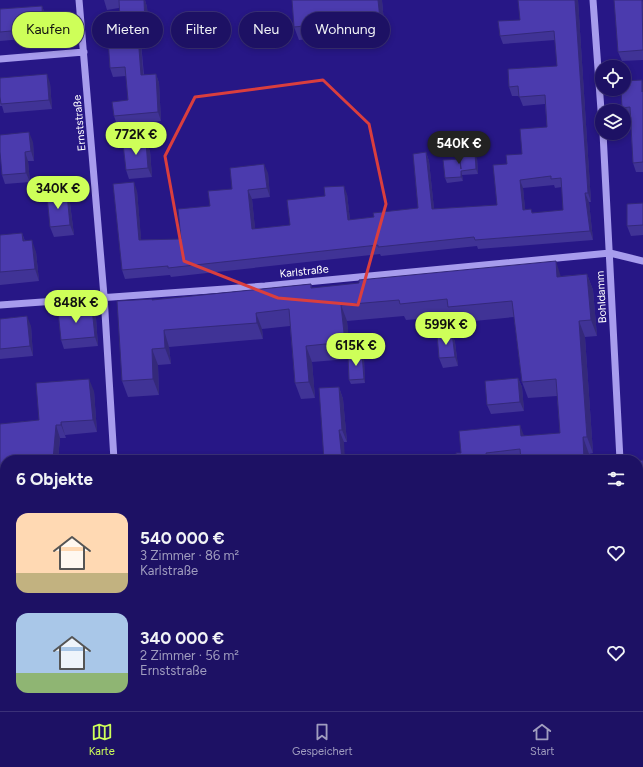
<!DOCTYPE html>
<html lang="de">
<head>
<meta charset="utf-8">
<style>
  :root { --surface:#1d1164; --page:#251a6a; --text:#f1f3f6; --muted:#a09dbf; --line:#3b3178; --accent:#ceff59 }
  body { margin:0; font-family:Figtree,sans-serif; background:var(--page); color:var(--text); height:100vh; display:flex; flex-direction:column; font-size:15px; white-space:nowrap }
  * { box-sizing:border-box; margin:0 }
  p { font-size:13px; color:var(--muted) }
  .icon { flex:none; width:22px; height:22px; fill:none; stroke:currentColor; stroke-width:2; stroke-linecap:round; stroke-linejoin:round }
  .map { position:relative; flex:1; overflow:hidden }
  .side { position:absolute; left:0px; top:455px; width:643px; height:256px; display:flex; flex-direction:column; background:var(--surface); border-radius:16px 16px 0 0; box-shadow:0 2px 6px #0003,0 0 0 1px var(--line) }
  .side>* { flex:none }
  .top-card { position:absolute; left:12px; top:12px; width:400px; height:36px; display:flex; gap:8px }
  .controls { position:absolute; left:595px; top:60px; display:grid; gap:8px }
  .controls a { display:grid; place-items:center; width:36px; height:36px; border-radius:50%; background:var(--surface); box-shadow:0 2px 6px #0003,0 0 0 1px var(--line); font-size:20px }
  .price { position:absolute; translate:-50% -34px; padding:0 9px; border-radius:14px; background:var(--accent); color:#111; font-size:13px; line-height:26px; filter:drop-shadow(0 1px 2px #0008) }
  .price::after { content:''; position:absolute; left:50%; top:24px; width:12px; height:9px; margin-left:-6px; background:inherit; clip-path:polygon(0 0,100% 0,50% 100%) }
  .price.current { background:#222; color:#fff }
  ul { padding:0; list-style:none }
  li { display:flex; align-items:center; gap:12px; height:100px; padding:0 16px }
  li span { display:grid; place-items:center; flex:none; width:112px; height:80px; border-radius:12px; color:#555 }
  li>.icon { margin-inline-start:auto }
  span .icon { width:48px; height:48px; fill:#fffc; stroke-width:1 }
  li b { font-size:17px }
  h2 { display:flex; justify-content:space-between; align-items:center; height:48px; padding:0 16px; font-size:17px }
  .tag { padding:0 14px; border-radius:18px; background:var(--surface); box-shadow:0 2px 6px #0003,0 0 0 1px var(--line); font-size:14px; line-height:36px }
  .tag.current { background:var(--accent); color:#111 }
  .tabs { display:flex; justify-content:space-around; align-items:center; height:56px; border-top:1px solid var(--line); background:var(--surface); font-size:11px; color:var(--muted) }
  .tabs a { display:grid; justify-items:center; gap:2px }
  .tabs .current { color:var(--accent) }
  .map>svg:first-child { display:block }
  .lines { fill:none; stroke-linecap:round; stroke-linejoin:round }
  .minor-tunnel { stroke:#473a98; stroke-width:7; stroke-dasharray:7 3.5; stroke-linecap:butt }
  .minor { stroke:#a79ced; stroke-width:7 }
  .rail { stroke:#fff; stroke-width:3; stroke-dasharray:7 3; stroke-linecap:butt }
  .wall { fill:#403396; fill-rule:evenodd }
  .shaded-wall { fill:#34297a }
  .building { fill:#4b3bae; stroke:#34297a; fill-rule:evenodd }
  .marked { fill:none; stroke:#da3e3e; stroke-width:3; stroke-linejoin:round }
  .labels { text-anchor:middle; stroke-width:3; stroke-linejoin:round; paint-order:stroke }
  .street-label { font-size:11px; fill:#fff; stroke:#271786 }
</style>
</head>
<body>
<div class="map">
<svg width="643" height="711" viewBox="0 0 643 711">
  <rect width="100%" height="100%" fill="#271786"/>
  <g class="lines">
    <path class="minor-tunnel" d="M 572,711 L 573,706"/>
    <path class="minor" d="M 79,0 L 104,296 L 114,460
      M 593,0 L 602,124
      M 0,59 L 84,52
      M 603,133 L 620,460
      M 0,305 L 265,286 L 610,253 L 643,261
      M 0,549 L 5,549
      M 638,569 L 643,570
      M 0,599 L 5,599"/>
    <path class="rail" d="M 0,678 L 5,678
      M 0,691 L 5,691
      M 189,706 L 251,711
      M 340,706 L 400,711"/>
  </g>
  <path class="wall" d="M 104,0 L 145,0 L 147,7 L 149,32 L 140,32 L 144,75 L 156,74 L 159,83 L 161,121 L 117,125 L 114,116 L 128,100 L 126,76 L 113,77 L 110,68 L 121,38 L 119,8 L 107,10 Z
    M 292,0 L 382,0 L 385,33 L 299,40 L 294,27 Z
    M 578,0 L 591,202 L 589,202 L 593,240 L 478,249 L 477,246 L 381,256 L 380,254 L 198,274 L 171,277 L 170,275 L 125,279 L 122,270 L 137,191 L 141,240 L 181,239 L 210,206 L 232,189 L 268,173 L 270,197 L 252,199 L 255,229 L 290,225 L 347,194 L 350,220 L 374,217 L 418,208 L 426,152 L 429,161 L 434,209 L 497,205 L 507,164 L 522,154 L 547,127 L 545,104 L 523,106 L 519,96 L 512,96 L 509,87 L 557,66 L 555,40 L 503,44 L 500,36 L 520,20 ZM 554,185 L 555,188 L 562,187 L 563,210 L 533,213 L 525,209 L 523,188 Z
    M 643,0 L 643,60 L 622,61 L 618,52 Z
    M 42,6 L 45,14 L 46,37 L 0,41 L 0,9 Z
    M 0,78 L 50,83 L 52,109 L 4,113 L 2,106 L 0,106 Z
    M 643,83 L 643,172 L 636,172 L 633,163 L 630,116 L 625,117 L 624,111 L 623,111 L 622,108 Z
    M 33,142 L 34,161 L 28,161 L 30,182 L 5,184 L 2,175 Z
    M 146,142 L 150,151 L 152,177 L 129,179 L 126,170 Z
    M 477,158 L 478,174 L 462,175 L 463,181 L 447,183 L 445,178 Z
    M 67,194 L 70,203 L 74,235 L 54,237 L 50,227 Z
    M 643,203 L 643,235 L 631,236 L 627,226 Z
    M 22,233 L 25,241 L 36,252 L 39,281 L 0,285 L 0,235 Z
    M 587,274 L 593,290 L 597,336 L 585,337 L 593,453 L 589,454 L 589,460 L 457,460 L 461,453 L 524,436 L 560,433 L 557,396 L 528,398 L 522,382 L 514,317 L 454,323 L 451,316 L 406,320 L 404,316 L 347,321 L 350,355 L 362,354 L 364,359 L 365,383 L 351,384 L 349,380 L 348,359 L 312,362 L 315,398 L 301,399 L 295,383 L 290,326 L 262,329 L 263,339 L 169,347 L 171,364 L 158,365 L 159,395 L 128,397 L 122,381 L 152,299 L 152,300 L 311,284 L 312,288 L 561,276 Z
    M 92,308 L 96,318 L 98,346 L 64,349 L 61,340 Z
    M 0,319 L 31,326 L 33,356 L 0,359 Z
    M 452,333 L 455,342 L 458,366 L 443,368 L 439,358 Z
    M 518,378 L 522,387 L 524,411 L 491,414 L 487,405 Z
    M 339,387 L 343,399 L 347,442 L 344,442 L 324,460 Z
    M 94,391 L 97,432 L 65,435 L 66,438 L 60,438 L 58,460 L 5,460 L 5,543 L 0,543 L 0,424 L 39,420 Z
    M 643,460 L 643,565 L 642,565 L 638,555 Z"/>
  <path class="shaded-wall" d="M 144,0 L 145,0 L 147,7 L 149,32 L 145,23 Z
    M 378,0 L 382,0 L 382,1 L 385,33 L 380,19 Z
    M 575,0 L 578,0 L 591,202 L 588,193 Z
    M 42,6 L 45,14 L 46,37 L 43,28 Z
    M 137,23 L 140,32 L 144,84 L 141,75 Z
    M 47,74 L 50,83 L 52,109 L 49,100 Z
    M 156,74 L 159,83 L 161,121 L 158,112 Z
    M 642,80 L 643,83 L 643,94 L 642,92 Z
    M 29,132 L 33,142 L 34,161 L 31,151 Z
    M 146,142 L 150,151 L 152,177 L 148,168 Z
    M 25,152 L 28,161 L 30,182 L 26,173 Z
    M 426,152 L 429,161 L 435,218 L 432,209 Z
    M 475,153 L 477,158 L 478,174 L 476,169 Z
    M 264,164 L 268,173 L 270,197 L 267,188 Z
    M 461,171 L 462,175 L 463,181 L 461,177 Z
    M 520,180 L 523,188 L 526,218 L 523,210 Z
    M 134,182 L 137,191 L 142,249 L 139,240 Z
    M 344,186 L 347,194 L 351,229 L 348,220 Z
    M 248,190 L 252,199 L 256,238 L 252,229 Z
    M 585,193 L 589,202 L 593,240 L 590,231 Z
    M 67,194 L 70,203 L 74,235 L 70,225 Z
    M 22,233 L 26,245 L 23,241 Z
    M 32,240 L 36,252 L 39,281 L 35,269 Z
    M 556,261 L 561,277 L 557,277 Z
    M 587,274 L 593,290 L 597,336 L 591,320 Z
    M 341,305 L 347,321 L 351,358 L 345,342 Z
    M 92,308 L 96,318 L 98,346 L 95,337 Z
    M 256,313 L 262,329 L 263,339 L 257,323 Z
    M 27,316 L 31,326 L 33,356 L 30,346 Z
    M 579,321 L 585,337 L 593,453 L 587,437 Z
    M 164,330 L 169,347 L 171,364 L 165,348 Z
    M 452,333 L 455,342 L 458,366 L 455,357 Z
    M 306,346 L 312,362 L 315,398 L 309,382 Z
    M 152,349 L 158,365 L 159,395 L 153,379 Z
    M 362,354 L 364,359 L 365,383 L 364,379 Z
    M 518,378 L 522,387 L 524,411 L 520,402 Z
    M 89,379 L 94,391 L 97,432 L 93,420 Z
    M 339,387 L 343,399 L 347,442 L 342,430 Z
    M 61,422 L 65,435 L 66,438 L 61,425 Z
    M 56,425 L 60,438 L 58,460 L 53,460 Z
    M 520,425 L 526,441 L 521,436 Z
    M 339,430 L 344,442 L 345,460 L 342,460 Z
    M 583,437 L 589,454 L 589,460 L 584,460 Z
    M 0,465 L 5,479 L 5,508 Z"/>
  <path class="building" d="M 119,0 L 144,0 L 145,23 L 137,23 L 141,75 L 156,74 L 158,112 L 114,116 L 112,102 L 128,100 L 125,67 L 110,68 L 108,39 L 121,38 Z
    M 292,0 L 378,0 L 380,19 L 294,27 Z
    M 518,0 L 575,0 L 588,193 L 585,193 L 590,231 L 475,240 L 474,237 L 378,247 L 378,245 L 195,265 L 168,268 L 168,266 L 122,270 L 113,184 L 134,182 L 139,240 L 181,239 L 178,209 L 210,206 L 208,191 L 232,189 L 230,168 L 264,164 L 267,188 L 248,190 L 252,229 L 290,225 L 287,200 L 325,196 L 324,187 L 344,186 L 348,220 L 374,217 L 373,213 L 418,208 L 413,154 L 426,152 L 432,209 L 497,205 L 493,165 L 507,164 L 506,155 L 522,154 L 520,129 L 547,127 L 545,95 L 519,97 L 518,86 L 509,87 L 508,69 L 557,66 L 554,31 L 500,36 L 498,21 L 520,20 ZM 551,176 L 551,179 L 561,178 L 563,210 L 532,213 L 531,209 L 523,210 L 520,180 Z
    M 614,0 L 642,0 L 643,50 L 618,52 Z
    M 42,6 L 43,28 L 0,32 L 0,9 Z
    M 47,74 L 49,100 L 1,104 L 0,97 L 0,78 Z
    M 642,80 L 642,92 L 643,91 L 643,162 L 633,163 L 630,107 L 622,108 L 621,89 L 624,89 L 624,81 Z
    M 29,132 L 31,151 L 25,152 L 26,173 L 2,175 L 0,152 L 0,135 Z
    M 146,142 L 148,168 L 126,170 L 123,144 Z
    M 475,153 L 476,169 L 461,171 L 461,177 L 445,178 L 443,160 L 460,159 L 461,169 L 459,154 Z
    M 67,194 L 70,225 L 50,227 L 47,196 Z
    M 643,203 L 643,225 L 627,226 L 627,204 Z
    M 22,233 L 23,241 L 32,240 L 35,269 L 0,272 L 0,235 Z
    M 556,261 L 557,277 L 587,274 L 591,320 L 579,321 L 587,437 L 583,437 L 584,460 L 521,460 L 520,449 L 486,453 L 487,460 L 457,460 L 456,453 L 461,453 L 459,431 L 520,425 L 521,436 L 560,433 L 556,379 L 522,382 L 512,301 L 448,307 L 447,299 L 400,304 L 399,300 L 341,305 L 345,342 L 306,346 L 309,382 L 295,383 L 289,309 L 256,313 L 257,323 L 164,330 L 165,348 L 152,349 L 153,379 L 122,381 L 117,301 L 152,299 L 152,300 L 311,284 L 311,288 L 359,283 L 359,280 Z
    M 92,308 L 95,337 L 61,340 L 58,311 Z
    M 27,316 L 30,346 L 0,349 L 0,319 Z
    M 452,333 L 455,357 L 439,358 L 437,334 Z
    M 362,354 L 364,379 L 349,380 L 348,355 Z
    M 518,378 L 520,402 L 487,405 L 485,381 Z
    M 89,379 L 93,420 L 61,422 L 61,425 L 56,425 L 53,460 L 5,460 L 5,465 L 0,465 L 5,508 L 5,536 L 2,531 L 0,531 L 0,424 L 39,420 L 36,383 Z
    M 339,387 L 342,430 L 339,430 L 342,460 L 324,460 L 319,388 Z
    M 643,460 L 643,555 L 638,555 L 638,461 Z"/>
  <path class="marked" d="M 323,80 L 369,124 L 386,204 L 358,305 L 278,298 L 184,261 L 165,156 L 195,97 Z"/>
  <g class="labels">
    <g class="street-label">
      <text transform="translate(79 123) rotate(-95)" y="4">Ernststraße</text>
      <text transform="translate(304 271) rotate(-6)" y="4">Karlstraße</text>
      <text transform="translate(601 297) rotate(-93)" y="4">Bohldamm</text>
    </g>
  </g>
</svg>
<div class="controls">
<a><svg class="icon" aria-label="locate" viewBox="0 0 24 24"><circle cx="12" cy="12" r="6"/><path d="M12 2v4M12 18v4M2 12h4M18 12h4"/></svg></a>
<a><svg class="icon" aria-label="layers" viewBox="0 0 24 24"><path d="M12 4l9 5-9 5-9-5zM3 14l9 5 9-5"/></svg></a>
</div>
<b class="price" style="left:136px;top:156px">772K €</b>
<b class="price current" style="left:459px;top:165px">540K €</b>
<b class="price" style="left:58px;top:210px">340K €</b>
<b class="price" style="left:76px;top:324px">848K €</b>
<b class="price" style="left:446px;top:346px">599K €</b>
<b class="price" style="left:356px;top:367px">615K €</b>
<div class="top-card">
<a class="tag current">Kaufen</a>
<a class="tag">Mieten</a>
<a class="tag">Filter</a>
<a class="tag">Neu</a>
<a class="tag">Wohnung</a>
</div>
<section class="side">
<h2>6 Objekte<svg class="icon" aria-label="filters" viewBox="0 0 24 24"><path d="M4 7h16M4 17h16"/><circle cx="9" cy="7" r="2"/><circle cx="15" cy="17" r="2"/></svg></h2>
<ul>
<li><span style="background:linear-gradient(#ffd9b3 75%,#c2b280 0)"><svg class="icon" aria-label="home" viewBox="0 0 24 24"><path d="M3 11l9-7 9 7M6 9v11h12V9"/></svg></span><div><b>540 000 €</b><p>3 Zimmer · 86 m²</p><p>Karlstraße</p></div><svg class="icon" aria-label="heart" viewBox="0 0 24 24"><path d="M12 20l-8-8c-3-5 5-10 8-4 3-6 11-1 8 4z"/></svg></li>
<li><span style="background:linear-gradient(#a9c7e8 75%,#8fb573 0)"><svg class="icon" aria-label="home" viewBox="0 0 24 24"><path d="M3 11l9-7 9 7M6 9v11h12V9"/></svg></span><div><b>340 000 €</b><p>2 Zimmer · 56 m²</p><p>Ernststraße</p></div><svg class="icon" aria-label="heart" viewBox="0 0 24 24"><path d="M12 20l-8-8c-3-5 5-10 8-4 3-6 11-1 8 4z"/></svg></li>
</ul>
</section>
</div>
<nav class="tabs">
<a class="current"><svg class="icon" aria-label="map" viewBox="0 0 24 24"><path d="M3 6l6-2 6 2 6-2v14l-6 2-6-2-6 2zM9 4v14M15 6v14"/></svg>Karte</a>
<a><svg class="icon" aria-label="saved" viewBox="0 0 24 24"><path d="M7 4h10v16l-5-4-5 4z"/></svg>Gespeichert</a>
<a><svg class="icon" aria-label="home" viewBox="0 0 24 24"><path d="M3 11l9-7 9 7M6 9v11h12V9"/></svg>Start</a>
</nav>
</body>
</html>
